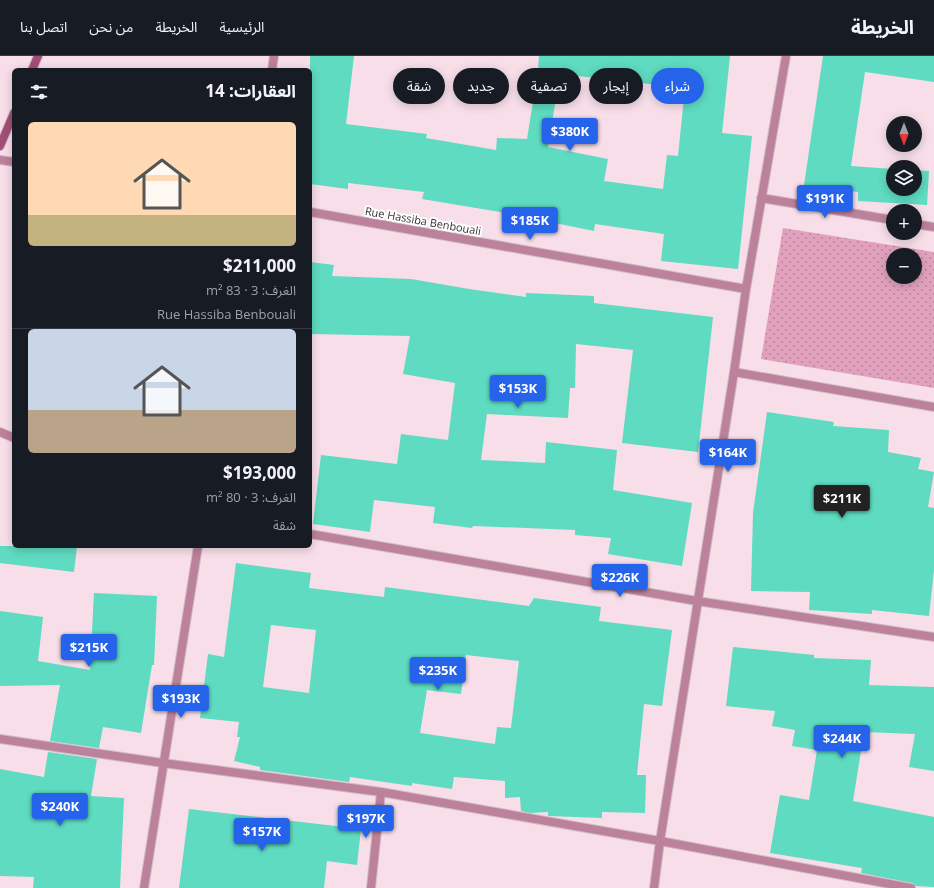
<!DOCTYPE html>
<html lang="ar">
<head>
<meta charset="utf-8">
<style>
  :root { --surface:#171b24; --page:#20242c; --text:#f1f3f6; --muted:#9ea1a6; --line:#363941; --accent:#2563eb }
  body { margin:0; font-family:"Open Sans","Noto Sans Arabic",sans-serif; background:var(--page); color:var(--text); direction:rtl; height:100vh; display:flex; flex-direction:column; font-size:15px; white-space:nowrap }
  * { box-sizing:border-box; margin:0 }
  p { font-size:13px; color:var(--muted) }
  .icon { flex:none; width:22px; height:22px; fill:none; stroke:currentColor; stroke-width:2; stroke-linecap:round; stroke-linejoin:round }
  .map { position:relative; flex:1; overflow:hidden; direction:ltr }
  .sheet { position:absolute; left:12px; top:12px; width:300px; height:480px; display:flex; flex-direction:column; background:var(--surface); border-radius:6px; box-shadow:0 2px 10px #0003; direction:rtl }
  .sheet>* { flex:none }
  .hud { position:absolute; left:324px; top:12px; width:380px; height:36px; direction:rtl; display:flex; gap:8px }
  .needle { width:26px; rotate:180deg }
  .tools { position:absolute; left:886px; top:60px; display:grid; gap:8px }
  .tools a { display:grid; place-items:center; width:36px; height:36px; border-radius:50%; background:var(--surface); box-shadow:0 2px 10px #0003; font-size:20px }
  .price { position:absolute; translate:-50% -34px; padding:0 9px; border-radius:4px; background:var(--accent); color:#fff; font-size:13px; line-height:26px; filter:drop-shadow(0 1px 2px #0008) }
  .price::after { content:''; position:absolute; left:50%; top:24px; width:12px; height:9px; margin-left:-6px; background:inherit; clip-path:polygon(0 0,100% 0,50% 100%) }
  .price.on { background:#222; color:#fff }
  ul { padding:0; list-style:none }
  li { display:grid; align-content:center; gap:8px; height:212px; padding:0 16px }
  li+li { border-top:1px solid var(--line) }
  li span { display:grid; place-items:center; height:124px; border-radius:6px; color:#555 }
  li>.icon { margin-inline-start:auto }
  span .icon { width:72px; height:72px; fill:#fffc; stroke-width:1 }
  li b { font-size:17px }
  h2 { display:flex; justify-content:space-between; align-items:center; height:48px; padding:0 16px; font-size:17px }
  .pill { padding:0 14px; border-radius:18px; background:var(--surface); box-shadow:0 2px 10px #0003; font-size:14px; line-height:36px }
  .pill.on { background:var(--accent); color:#fff }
  header { display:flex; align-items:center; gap:24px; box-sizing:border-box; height:56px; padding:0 20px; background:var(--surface); border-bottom:1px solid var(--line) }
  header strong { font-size:19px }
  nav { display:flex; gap:22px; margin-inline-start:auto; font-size:14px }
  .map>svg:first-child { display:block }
  .green { fill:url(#green-dots); fill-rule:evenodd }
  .building { fill:#5edbc0; fill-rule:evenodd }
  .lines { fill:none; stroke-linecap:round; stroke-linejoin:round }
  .minor-casing { stroke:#d1bbc4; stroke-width:10 }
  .secondary-casing { stroke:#d1bbc4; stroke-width:10 }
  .minor { stroke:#bc819b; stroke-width:8 }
  .secondary { stroke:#a24e77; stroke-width:8 }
  .labels { text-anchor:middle; stroke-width:4; stroke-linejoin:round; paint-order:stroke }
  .street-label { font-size:11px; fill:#393033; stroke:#fff }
</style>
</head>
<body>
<header>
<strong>الخريطة</strong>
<nav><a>الرئيسية</a><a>الخريطة</a><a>من نحن</a><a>اتصل بنا</a></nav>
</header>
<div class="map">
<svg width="934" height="832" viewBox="0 0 934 832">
  <defs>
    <pattern id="green-dots" width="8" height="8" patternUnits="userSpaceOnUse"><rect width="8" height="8" fill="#e1a1bd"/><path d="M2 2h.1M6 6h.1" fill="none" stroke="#b7849a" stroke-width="1.8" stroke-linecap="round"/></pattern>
  </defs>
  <rect width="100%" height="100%" fill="#f7dee8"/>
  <path class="green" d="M 783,172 L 934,196 L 934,332 L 761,303 ZM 893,199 L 915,199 L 915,221 L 893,221 Z"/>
  <path class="building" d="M 310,0 L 354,0 L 346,68 L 427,78 L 426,82 L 496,94 L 497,82 L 527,83 L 538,15 L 539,0 L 730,0 L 722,77 L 752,80 L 738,213 L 661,205 L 664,178 L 595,168 L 594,175 L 500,156 L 422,143 L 424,136 L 348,127 L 348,133 L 310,128 ZM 560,18 L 685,32 L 678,100 L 667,99 L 663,133 L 604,125 L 608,103 L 548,91 Z
    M 823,0 L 934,0 L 934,26 L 865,16 L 851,110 L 893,113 L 893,133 L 915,133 L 915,114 L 929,115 L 927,149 L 858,145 L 858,136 L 804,129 Z
    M 310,206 L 334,209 L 332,220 L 411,223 L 469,233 L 526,241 L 526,237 L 594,240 L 594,247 L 713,261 L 698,396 L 622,387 L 633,294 L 576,288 L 575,332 L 570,332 L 568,362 L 487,358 L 481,404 L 545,407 L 546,386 L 617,394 L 613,434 L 692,447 L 682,510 L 608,498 L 611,482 L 575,479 L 575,474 L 473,470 L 472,472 L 433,467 L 435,451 L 374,444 L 370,476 L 313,468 L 321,399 L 397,408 L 401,378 L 448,384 L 455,327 L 403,318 L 410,280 L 310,278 Z
    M 767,356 L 834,366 L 833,370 L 889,374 L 888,396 L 921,402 L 918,413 L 934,416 L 928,451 L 934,452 L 934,514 L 929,560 L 872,554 L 872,558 L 809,554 L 810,536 L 751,535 L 753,457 Z
    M 0,490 L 77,490 L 74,516 L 0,507 Z
    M 236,507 L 311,517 L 309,532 L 384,541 L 385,531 L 529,550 L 534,542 L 601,551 L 599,565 L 672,574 L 662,650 L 644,648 L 637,719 L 646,719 L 645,757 L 602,756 L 602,762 L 549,760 L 548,760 L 548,756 L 530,757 L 521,755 L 520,741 L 505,742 L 505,725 L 454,721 L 452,733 L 412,727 L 412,730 L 350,721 L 349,726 L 260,714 L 260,711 L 234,705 L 240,681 L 237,681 L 239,666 L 200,662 L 208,598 L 224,601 ZM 271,569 L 316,574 L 309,637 L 263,631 ZM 466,599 L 519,605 L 511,672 L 497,671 L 495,688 L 420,677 L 427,634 L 461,638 Z
    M 94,537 L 157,540 L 154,609 L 152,609 L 141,677 L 103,671 L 99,692 L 50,685 L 60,629 L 0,630 L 0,555 L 43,561 L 38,605 L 90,614 Z
    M 733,591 L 814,599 L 814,602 L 871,604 L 869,629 L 934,631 L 934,715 L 909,711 L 915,678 L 864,676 L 853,745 L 934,761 L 934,831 L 916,830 L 912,827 L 861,817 L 862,812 L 770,797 L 780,739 L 809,744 L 817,694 L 792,690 L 795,674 L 772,670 L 775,655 L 726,650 Z
    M 48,696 L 97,703 L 91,740 L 124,742 L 120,832 L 33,832 L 34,821 L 0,820 L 0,713 L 44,721 Z
    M 189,753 L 361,773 L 357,809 L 327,805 L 324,832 L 179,832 Z"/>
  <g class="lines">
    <defs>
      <path id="minor" d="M 272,14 L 274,0
        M 0,104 L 14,106
        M 761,142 L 893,164
        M 310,156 L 746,233
        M 915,168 L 934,171
        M 734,316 L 934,351
        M 0,376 L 14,382
        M 310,478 L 697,545 L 934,581
        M 0,683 L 163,707 L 381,736 L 660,785 L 911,832
        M 144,832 L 198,490
        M 371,832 L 381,736
        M 654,832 L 660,785 L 734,316 L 746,233 L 786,0"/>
      <path id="secondary" d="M 32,14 L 38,0
        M 0,90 L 14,57"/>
    </defs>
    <use href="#minor" class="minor-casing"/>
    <use href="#secondary" class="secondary-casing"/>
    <use href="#minor" class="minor"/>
    <use href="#secondary" class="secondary"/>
  </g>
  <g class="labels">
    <g class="street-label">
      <text transform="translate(423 165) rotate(10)" y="4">Rue Hassiba Benbouali</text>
    </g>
  </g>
</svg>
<div class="tools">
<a><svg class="needle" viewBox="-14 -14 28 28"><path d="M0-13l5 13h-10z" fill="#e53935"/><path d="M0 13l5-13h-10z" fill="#9ea1a6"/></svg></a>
<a><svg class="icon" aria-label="layers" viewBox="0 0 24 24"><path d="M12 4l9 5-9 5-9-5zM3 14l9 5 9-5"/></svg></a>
<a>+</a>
<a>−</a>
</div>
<b class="price" style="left:570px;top:96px">$380K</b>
<b class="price" style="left:825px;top:163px">$191K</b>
<b class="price" style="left:530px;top:185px">$185K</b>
<b class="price" style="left:518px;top:353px">$153K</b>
<b class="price" style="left:728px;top:417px">$164K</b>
<b class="price on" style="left:842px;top:463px">$211K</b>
<b class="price" style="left:620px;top:542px">$226K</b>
<b class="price" style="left:89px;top:612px">$215K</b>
<b class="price" style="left:438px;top:635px">$235K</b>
<b class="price" style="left:181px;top:663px">$193K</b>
<b class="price" style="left:842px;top:703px">$244K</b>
<b class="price" style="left:60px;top:771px">$240K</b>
<b class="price" style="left:366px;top:783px">$197K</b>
<b class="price" style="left:262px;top:796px">$157K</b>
<div class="hud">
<a class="pill on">شراء</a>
<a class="pill">إيجار</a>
<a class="pill">تصفية</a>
<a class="pill">جديد</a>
<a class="pill">شقة</a>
</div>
<section class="sheet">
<h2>العقارات: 14<svg class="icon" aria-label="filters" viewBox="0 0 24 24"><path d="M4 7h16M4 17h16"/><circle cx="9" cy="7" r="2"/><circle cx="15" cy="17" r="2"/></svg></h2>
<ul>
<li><span style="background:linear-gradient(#ffd9b3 75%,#c2b280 0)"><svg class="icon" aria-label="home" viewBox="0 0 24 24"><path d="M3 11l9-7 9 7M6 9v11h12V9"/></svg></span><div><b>$211,000</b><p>الغرف: 3 · 83 m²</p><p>Rue Hassiba Benbouali</p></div></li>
<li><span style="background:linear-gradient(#c9d6e8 65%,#b9a48a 0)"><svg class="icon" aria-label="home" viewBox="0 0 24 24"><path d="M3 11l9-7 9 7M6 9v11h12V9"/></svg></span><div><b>$193,000</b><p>الغرف: 3 · 80 m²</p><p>شقة</p></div></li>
</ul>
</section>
</div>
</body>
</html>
